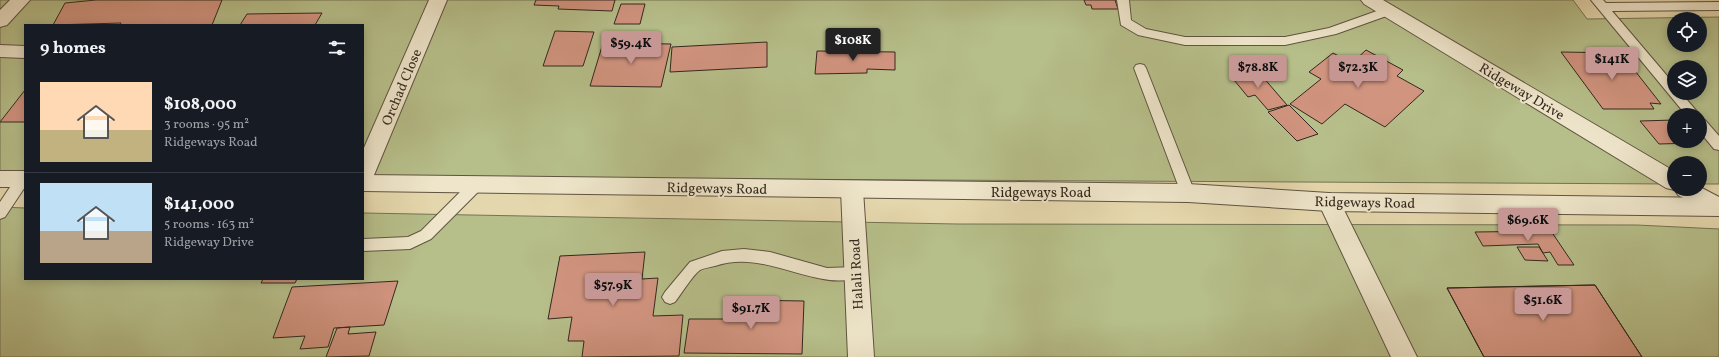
<!DOCTYPE html>
<html lang="en">
<head>
<meta charset="utf-8">
<style>
  :root { --surface:#171b24; --page:#242831; --text:#f1f3f6; --muted:#9ea1a6; --line:#363941; --accent:#c59692 }
  body { margin:0; font-family:Vollkorn,serif; background:var(--page); color:var(--text); height:100vh; display:flex; flex-direction:column; font-size:15px; white-space:nowrap }
  * { box-sizing:border-box; margin:0 }
  p { font-size:13px; color:var(--muted) }
  .icon { flex:none; width:22px; height:22px; fill:none; stroke:currentColor; stroke-width:2; stroke-linecap:round; stroke-linejoin:round }
  .map { position:relative; flex:1; overflow:hidden }
  .details { position:absolute; left:24px; top:24px; width:340px; height:256px; display:flex; flex-direction:column; background:var(--surface); border-radius:0px; box-shadow:0 2px 10px #0003 }
  .details>* { flex:none }
  .controls { position:absolute; left:1667px; top:12px; display:grid; gap:8px }
  .controls a { display:grid; place-items:center; width:40px; height:40px; border-radius:50%; background:var(--surface); box-shadow:0 2px 10px #0003; font-size:20px }
  .price { position:absolute; translate:-50% -34px; padding:0 9px; border-radius:4px; background:var(--accent); color:#111; font-size:13px; line-height:26px; filter:drop-shadow(0 1px 2px #0008) }
  .price::after { content:''; position:absolute; left:50%; top:24px; width:12px; height:9px; margin-left:-6px; background:inherit; clip-path:polygon(0 0,100% 0,50% 100%) }
  .price.on { background:#222; color:#fff }
  ul { padding:0; list-style:none }
  li { display:flex; align-items:center; gap:12px; height:100px; padding:0 16px }
  li+li { border-top:1px solid var(--line) }
  li span { display:grid; place-items:center; flex:none; width:112px; height:80px; border-radius:0px; color:#555 }
  li>.icon { margin-inline-start:auto }
  span .icon { width:48px; height:48px; fill:#fffc; stroke-width:1 }
  li b { font-size:17px }
  h2 { display:flex; justify-content:space-between; align-items:center; height:48px; padding:0 16px; font-size:17px }
  .map>svg:first-child { display:block }
  .green { fill:#b6be89; stroke:#747354; fill-rule:evenodd }
  .building { fill:#d1947f; stroke:#33281e }
  .lines { fill:none; stroke-linecap:round; stroke-linejoin:round }
  .service-casing { stroke:#605442; stroke-width:2 }
  .minor-casing { stroke:#605442; stroke-width:2 }
  .tertiary-casing { stroke:#605442; stroke-width:2 }
  .service { fill:#eee5ca; fill-rule:evenodd }
  .minor { fill:#eee5ca; fill-rule:evenodd }
  .tertiary { fill:#eee5ca; fill-rule:evenodd }
  .labels { text-anchor:middle; stroke-width:4; stroke-linejoin:round; paint-order:stroke }
  .street-label { font-size:14px; fill:#33281e; stroke:#eee5ca }
</style>
</head>
<body>
<div class="map">
<svg width="1719" height="357" viewBox="0 0 1719 357">
  <rect width="100%" height="100%" fill="#e5d7ad"/>
  <filter id="stains"><feTurbulence type="fractalNoise" baseFrequency=".005" numOctaves="4"/><feColorMatrix values="0 0 0 0 .2 0 0 0 0 .09 0 0 0 0 .02 0 0 0 .5 -.17"/></filter>
  <radialGradient id="worn" r=".72"><stop offset=".6" stop-color="#630" stop-opacity="0"/><stop offset="1" stop-color="#630" stop-opacity=".3"/></radialGradient>
  <path class="green" d="M 0,0 L 1573,0 L 1587,19 L 1719,17 L 1719,184 L 1700,184 L 1700,163 L 1674,163 L 1674,184 L 363,177 L 363,25 L 25,25 L 25,175 L 0,175 ZM 1674,19 L 1700,19 L 1700,45 L 1674,45 ZM 1674,67 L 1700,67 L 1700,93 L 1674,93 ZM 1674,115 L 1700,115 L 1700,141 L 1674,141 Z
    M 0,207 L 25,208 L 25,279 L 363,279 L 363,213 L 957,224 L 1637,225 L 1719,229 L 1719,357 L 0,357 Z"/>
  <path class="building" d="M 96,0 L 222,0 L 212,25 L 120,25 L 121,23 L 53,25 L 65,3 Z
    M 536,0 L 615,0 L 612,11 L 558,9 L 559,6 L 534,5 Z
    M 1084,0 L 1115,0 L 1118,9 L 1092,9 L 1091,5 L 1086,5 Z
    M 621,4 L 645,4 L 640,24 L 614,24 Z
    M 322,13 L 315,25 L 240,25 L 247,14 Z
    M 555,31 L 594,32 L 583,66 L 543,66 Z
    M 767,42 L 767,67 L 670,72 L 672,47 Z
    M 603,43 L 671,44 L 661,87 L 590,86 Z
    M 1366,50 L 1403,70 L 1397,76 L 1424,91 L 1385,127 L 1345,104 L 1322,124 L 1290,104 L 1321,79 L 1309,72 L 1333,53 L 1352,63 Z
    M 817,51 L 895,52 L 895,70 L 867,69 L 867,73 L 815,74 Z
    M 1561,52 L 1621,53 L 1661,104 L 1650,103 L 1654,109 L 1603,109 Z
    M 1256,69 L 1287,105 L 1268,110 L 1255,95 L 1248,97 L 1230,75 Z
    M 25,90 L 25,122 L 0,122 Z
    M 1289,105 L 1318,134 L 1297,141 L 1268,112 Z
    M 1674,120 L 1674,141 L 1695,141 L 1696,143 L 1659,144 L 1640,121 Z
    M 1551,231 L 1574,265 L 1558,265 L 1550,252 L 1543,253 L 1538,244 L 1483,246 L 1475,232 Z
    M 1517,247 L 1539,247 L 1548,261 L 1525,260 Z
    M 645,252 L 642,279 L 658,278 L 653,316 L 683,315 L 679,356 L 582,357 L 584,341 L 568,341 L 572,317 L 548,319 L 560,256 Z
    M 263,279 L 297,279 L 295,283 L 261,283 Z
    M 398,281 L 384,325 L 334,328 L 328,347 L 300,349 L 305,336 L 273,338 L 292,287 Z
    M 1595,285 L 1642,357 L 1484,357 L 1447,288 Z
    M 1595,285 L 1642,357 L 1484,357 L 1447,288 Z
    M 743,300 L 804,301 L 802,354 L 684,353 L 689,319 L 741,319 Z
    M 350,327 L 348,334 L 376,332 L 369,356 L 326,357 L 337,328 Z"/>
  <g class="lines">
    <defs>
      <path id="service" d="M 1117,0 L 1129,0 L 1131,20 L 1146,29 L 1185,37 L 1285,37 L 1329,28 L 1388,7 L 1394,11 L 1392,14 L 1336,34 L 1285,45 L 1185,45 L 1138,35 L 1121,25 Z
        M 1591,0 L 1603,0 L 1606,3 L 1719,2 L 1719,10 L 1612,11 L 1674,84 L 1674,93 L 1681,93 L 1700,115 L 1686,115 Z
        M 1140,64 L 1144,65 L 1146,68 L 1195,193 L 1193,197 L 1188,198 L 1183,197 L 1181,193 L 1134,68 L 1136,65 Z
        M 1700,118 L 1705,120 L 1719,136 L 1719,150 L 1714,149 L 1700,132 Z
        M 23,174 L 25,174 L 25,187 L 5,217 L 0,219 L 0,202 L 18,175 Z
        M 476,180 L 481,181 L 483,185 L 481,189 L 431,239 L 410,249 L 363,251 L 363,239 L 408,237 L 421,231 L 471,181 Z
        M 744,249 L 770,252 L 827,268 L 856,267 L 861,269 L 864,273 L 861,277 C 815,293 766,248 715,266 C 711,267 704,268 700,270 C 692,276 682,293 675,302 L 670,304 L 665,302 L 662,297 L 665,292 L 690,262 L 722,251 Z"/>
      <path id="minor" d="M 10,0 L 30,0 L 7,25 L 0,27 L 0,10 Z
        M 429,0 L 447,0 L 374,175 L 371,181 L 363,183 L 363,150 Z
        M 1361,0 L 1383,0 L 1674,171 L 1674,189 L 1700,189 L 1700,187 L 1719,197 L 1719,215 L 1709,213 L 1678,195 L 1675,190 L 1666,188 L 1364,4 Z
        M 0,45 L 25,46 L 25,58 L 0,57 Z
        M 852,182 L 860,184 L 863,190 L 874,357 L 848,357 L 841,190 L 844,184 Z
        M 1329,193 L 1337,196 L 1340,202 L 1417,357 L 1391,357 L 1318,202 L 1321,196 Z"/>
      <path id="tertiary" d="M 0,171 L 25,171 L 25,187 L 0,187 Z
        M 363,175 L 1188,184 L 1329,193 L 1719,198 L 1719,216 L 1329,211 L 1188,202 L 363,191 Z"/>
    </defs>
    <use href="#service" class="service-casing"/>
    <use href="#minor" class="minor-casing"/>
    <use href="#tertiary" class="tertiary-casing"/>
    <use href="#service" class="service"/>
    <use href="#minor" class="minor"/>
    <use href="#tertiary" class="tertiary"/>
  </g>
  <g class="labels">
    <g class="street-label">
      <text transform="translate(401 87) rotate(-67)" y="5">Orchad Close</text>
      <text transform="translate(1522 91) rotate(31)" y="5">Ridgeway Drive</text>
      <text transform="translate(717 188) rotate(1)" y="5">Ridgeways Road</text>
      <text x="1041" y="197">Ridgeways Road</text>
      <text transform="translate(1365 202) rotate(1)" y="5">Ridgeways Road</text>
      <text transform="translate(856 274) rotate(-93)" y="5">Halali Road</text>
    </g>
  </g>
  <rect width="100%" height="100%" filter="url(#stains)"/>
  <rect width="100%" height="100%" fill="url(#worn)"/>
</svg>
<div class="controls">
<a><svg class="icon" aria-label="locate" viewBox="0 0 24 24"><circle cx="12" cy="12" r="6"/><path d="M12 2v4M12 18v4M2 12h4M18 12h4"/></svg></a>
<a><svg class="icon" aria-label="layers" viewBox="0 0 24 24"><path d="M12 4l9 5-9 5-9-5zM3 14l9 5 9-5"/></svg></a>
<a>+</a>
<a>−</a>
</div>
<b class="price on" style="left:853px;top:62px">$108K</b>
<b class="price" style="left:631px;top:65px">$59.4K</b>
<b class="price" style="left:1612px;top:81px">$141K</b>
<b class="price" style="left:1258px;top:89px">$78.8K</b>
<b class="price" style="left:1358px;top:89px">$72.3K</b>
<b class="price" style="left:1528px;top:242px">$69.6K</b>
<b class="price" style="left:613px;top:307px">$57.9K</b>
<b class="price" style="left:1543px;top:322px">$51.6K</b>
<b class="price" style="left:751px;top:330px">$91.7K</b>
<section class="details">
<h2>9 homes<svg class="icon" aria-label="filters" viewBox="0 0 24 24"><path d="M4 7h16M4 17h16"/><circle cx="9" cy="7" r="2"/><circle cx="15" cy="17" r="2"/></svg></h2>
<ul>
<li><span style="background:linear-gradient(#ffd9b3 60%,#c2b280 0)"><svg class="icon" aria-label="home" viewBox="0 0 24 24"><path d="M3 11l9-7 9 7M6 9v11h12V9"/></svg></span><div><b>$108,000</b><p>3 rooms · 95 m²</p><p>Ridgeways Road</p></div></li>
<li><span style="background:linear-gradient(#bfe0f5 60%,#b9a48a 0)"><svg class="icon" aria-label="home" viewBox="0 0 24 24"><path d="M3 11l9-7 9 7M6 9v11h12V9"/></svg></span><div><b>$141,000</b><p>5 rooms · 163 m²</p><p>Ridgeway Drive</p></div></li>
</ul>
</section>
</div>
</body>
</html>
